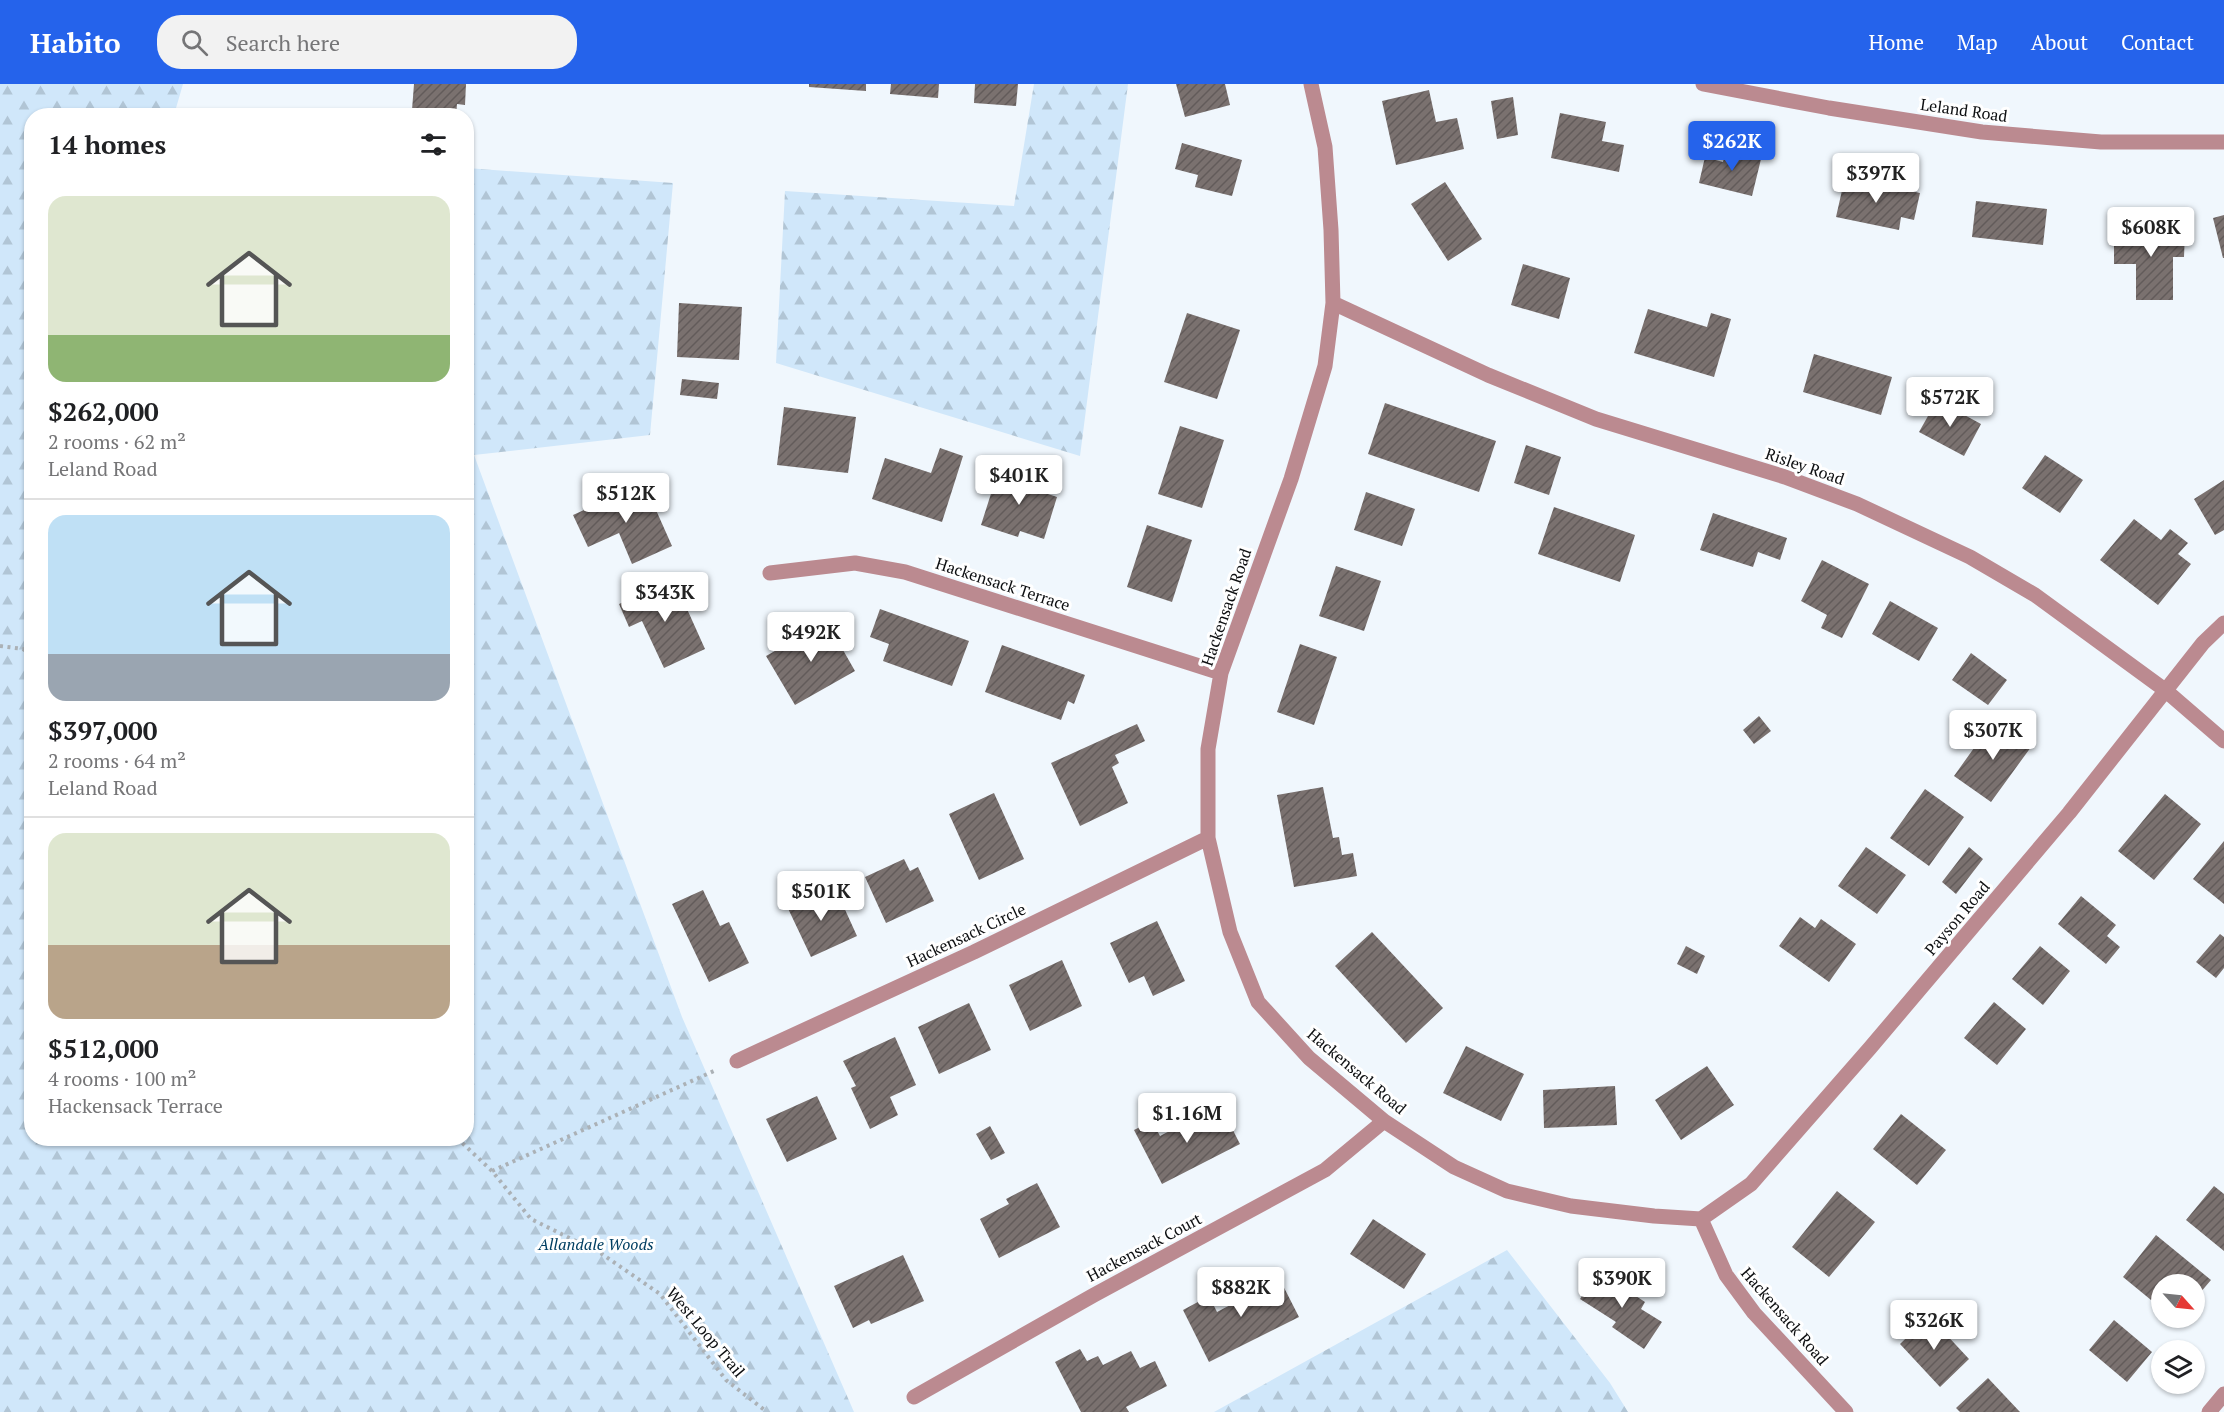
<!DOCTYPE html>
<html lang="en">
<head>
<meta charset="utf-8">
<style>
  :root { --surface:#fff; --page:#f2f2f2; --text:#202124; --muted:#757577; --line:#e0e0e0; --accent:#2563eb }
  body { margin:0; font-family:"PT Serif",serif; background:var(--page); color:var(--text); height:100vh; display:flex; flex-direction:column; font-size:22px; white-space:nowrap }
  * { box-sizing:border-box; margin:0 }
  p { font-size:20px; color:var(--muted) }
  .icon { flex:none; width:33px; height:33px; fill:none; stroke:currentColor; stroke-width:2; stroke-linecap:round; stroke-linejoin:round }
  .map { position:relative; flex:1; overflow:hidden }
  .panel { position:absolute; left:24px; top:24px; width:450px; height:1038px; display:flex; flex-direction:column; background:var(--surface); border-radius:24px; box-shadow:0 2px 4px #0004 }
  .panel>* { flex:none }
  .needle { width:39px; rotate:117deg }
  .buttons { position:absolute; left:2151px; top:1190px; display:grid; gap:12px }
  .buttons a { display:grid; place-items:center; width:54px; height:54px; border-radius:50%; background:var(--surface); box-shadow:0 2px 4px #0004; font-size:30px }
  .price { position:absolute; translate:-50% -51px; padding:0 14px; border-radius:6px; background:#fff; color:#222; font-size:20px; line-height:39px; filter:drop-shadow(0 2px 3px #0008) }
  .price::after { content:''; position:absolute; left:50%; top:36px; width:18px; height:14px; margin-left:-9px; background:inherit; clip-path:polygon(0 0,100% 0,50% 100%) }
  .price.selected { background:var(--accent); color:#fff }
  ul { padding:0; list-style:none }
  li { display:grid; align-content:center; gap:12px; height:318px; padding:0 24px }
  li+li { border-top:2px solid var(--line) }
  li span { display:grid; place-items:center; height:186px; border-radius:18px; color:#555 }
  li>.icon { margin-inline-start:auto }
  span .icon { width:108px; height:108px; fill:#fffc; stroke-width:1 }
  li b { font-size:26px }
  h2 { display:flex; justify-content:space-between; align-items:center; height:72px; padding:0 24px; font-size:26px }
  header { display:flex; align-items:center; gap:36px; box-sizing:border-box; height:84px; padding:0 30px; background:var(--accent); color:#fff }
  header strong { font-size:28px }
  nav { display:flex; gap:33px; margin-inline-start:auto; font-size:21px }
  .search { width:420px; height:54px; background:var(--page); display:flex; align-items:center; gap:15px; box-sizing:border-box; padding:0 21px; border-radius:24px; color:var(--muted); font-size:22px }
  .map>svg:first-child { display:block }
  .forest { fill:url(#forest-firs) }
  .building { fill:url(#building-hatch) }
  .lines { fill:none; stroke-linecap:round; stroke-linejoin:round }
  .path { stroke:#abb1b6; stroke-width:4; stroke-dasharray:3 4.5; stroke-linecap:butt }
  .minor { stroke:#bb8a90; stroke-width:15 }
  .labels { text-anchor:middle; stroke-width:6; stroke-linejoin:round; paint-order:stroke }
  .street-label { font-size:16px; fill:#0d0f11; stroke:#fff }
  .park-label { font-size:16px; font-style:italic; fill:#003e61; stroke:#fff }
</style>
</head>
<body>
<header>
<strong>Habito</strong>
<div class="search"><svg class="icon" aria-label="search" viewBox="0 0 24 24"><circle cx="10" cy="10" r="6"/><path d="M15 15l6 6"/></svg>Search here</div>
<nav><a>Home</a><a>Map</a><a>About</a><a>Contact</a></nav>
</header>
<div class="map">
<svg width="2224" height="1328" viewBox="0 0 2224 1328">
  <defs>
    <pattern id="forest-firs" width="22" height="20" patternUnits="userSpaceOnUse" patternTransform="scale(1.5)"><rect width="22" height="20" fill="#d0e7fa"/><path d="M5 1l3.5 6h-7zM16 11l3.5 6h-7z" fill="#b1c5d5"/></pattern>
    <pattern id="building-hatch" width="6" height="6" patternUnits="userSpaceOnUse" patternTransform="scale(1.5)"><rect width="6" height="6" fill="#7a716f"/><path d="M-1 1l2-2M0 6l6-6M5 7l2-2" fill="none" stroke="#625b5a"/></pattern>
  </defs>
  <rect width="100%" height="100%" fill="#f0f7fd"/>
  <path class="forest" d="M 0,0 L 183,0 L 174,31 L 32,32 L 32,1054 L 466,1054 L 467,84 L 673,99 L 650,351 L 474,371 L 682,933 L 854,1328 L 0,1328 Z
    M 1034,0 L 1128,0 L 1080,372 L 776,279 L 785,107 L 1014,122 Z
    M 1507,1166 L 1610,1299 L 1628,1328 L 1214,1328 Z"/>
  <path class="building" d="M 414,0 L 466,0 L 465,21 L 457,20 L 456,32 L 435,32 L 435,28 L 412,26 Z
    M 809,0 L 866,0 L 866,7 L 809,3 Z
    M 891,0 L 939,0 L 938,14 L 890,10 Z
    M 975,0 L 1018,0 L 1016,22 L 974,19 Z
    M 1176,0 L 1225,0 L 1230,21 L 1185,33 Z
    M 1429,6 L 1436,38 L 1457,34 L 1464,65 L 1396,81 L 1382,17 Z
    M 1513,13 L 1518,51 L 1497,55 L 1491,17 Z
    M 1560,29 L 1606,38 L 1602,57 L 1624,61 L 1619,88 L 1551,74 Z
    M 1182,59 L 1242,76 L 1232,112 L 1195,103 L 1198,91 L 1175,85 Z
    M 1727,63 L 1762,71 L 1752,112 L 1699,99 L 1705,73 L 1723,78 Z
    M 1845,93 L 1920,109 L 1914,136 L 1901,133 L 1899,146 L 1836,133 Z
    M 1445,98 L 1482,155 L 1448,177 L 1411,120 Z
    M 1976,117 L 2047,125 L 2043,161 L 1972,153 Z
    M 2224,131 L 2224,174 L 2223,174 L 2213,134 Z
    M 2139,137 L 2170,137 L 2170,148 L 2185,148 L 2184,173 L 2173,173 L 2173,216 L 2136,216 L 2136,180 L 2114,180 L 2114,148 L 2139,148 Z
    M 1523,180 L 1570,194 L 1559,235 L 1511,221 Z
    M 679,219 L 742,223 L 739,276 L 677,273 Z
    M 1648,225 L 1707,243 L 1711,229 L 1731,235 L 1714,293 L 1634,269 Z
    M 1187,229 L 1240,246 L 1217,315 L 1164,298 Z
    M 1814,270 L 1892,293 L 1881,331 L 1803,308 Z
    M 682,295 L 719,299 L 717,315 L 680,311 Z
    M 1937,316 L 1981,340 L 1964,372 L 1919,348 Z
    M 1385,319 L 1496,357 L 1479,408 L 1368,370 Z
    M 784,323 L 856,333 L 848,389 L 777,381 Z
    M 1180,342 L 1224,356 L 1202,424 L 1158,410 Z
    M 1526,361 L 1561,373 L 1549,411 L 1514,399 Z
    M 940,364 L 963,372 L 942,438 L 872,415 L 885,374 L 931,389 Z
    M 2045,371 L 2083,396 L 2060,429 L 2022,404 Z
    M 1012,378 L 1032,385 L 1027,403 L 1057,413 L 1044,455 L 1020,447 L 1018,453 L 981,441 L 996,394 L 1006,397 Z
    M 2224,396 L 2224,446 L 2215,451 L 2194,415 Z
    M 644,399 L 672,462 L 632,480 L 619,449 L 588,463 L 573,431 Z
    M 1366,408 L 1415,425 L 1402,462 L 1354,446 Z
    M 1554,423 L 1635,451 L 1620,498 L 1538,470 Z
    M 1713,429 L 1787,454 L 1780,476 L 1758,468 L 1753,483 L 1700,466 Z
    M 2134,435 L 2161,456 L 2170,445 L 2188,459 L 2178,470 L 2191,480 L 2158,521 L 2100,476 Z
    M 1147,441 L 1192,456 L 1172,518 L 1127,503 Z
    M 1822,476 L 1869,500 L 1842,554 L 1821,544 L 1827,531 L 1801,517 Z
    M 1336,482 L 1381,497 L 1364,547 L 1319,532 Z
    M 674,496 L 705,565 L 664,584 L 642,537 L 629,543 L 619,520 Z
    M 1890,517 L 1938,544 L 1919,577 L 1872,550 Z
    M 880,525 L 969,557 L 952,602 L 883,577 L 889,560 L 870,553 Z
    M 827,538 L 855,587 L 795,621 L 766,572 Z
    M 1300,560 L 1337,573 L 1314,641 L 1277,628 Z
    M 1002,561 L 1085,591 L 1074,620 L 1068,617 L 1061,636 L 985,608 Z
    M 1971,569 L 2007,596 L 1988,621 L 1952,596 Z
    M 1759,632 L 1771,647 L 1754,660 L 1743,646 Z
    M 1994,636 L 2031,663 L 1991,718 L 1954,692 Z
    M 1137,640 L 1145,657 L 1115,671 L 1119,679 L 1112,683 L 1128,719 L 1080,742 L 1051,679 Z
    M 1323,703 L 1333,754 L 1339,753 L 1342,771 L 1353,769 L 1357,792 L 1294,803 L 1277,711 Z
    M 1925,705 L 1964,733 L 1929,782 L 1890,754 Z
    M 994,709 L 1024,775 L 979,796 L 949,730 Z
    M 2165,710 L 2201,740 L 2154,796 L 2118,767 Z
    M 2224,757 L 2224,820 L 2193,795 Z
    M 1866,763 L 1906,791 L 1877,830 L 1838,802 Z
    M 1969,763 L 1983,775 L 1956,810 L 1942,798 Z
    M 904,775 L 910,787 L 918,783 L 934,817 L 886,839 L 865,793 Z
    M 703,806 L 720,842 L 729,838 L 749,879 L 709,898 L 672,820 Z
    M 804,807 L 810,821 L 837,808 L 857,852 L 811,873 L 784,816 Z
    M 2081,812 L 2116,841 L 2107,852 L 2120,863 L 2106,880 L 2058,840 Z
    M 1800,833 L 1815,844 L 1821,835 L 1856,860 L 1829,898 L 1779,862 Z
    M 1157,837 L 1185,897 L 1153,912 L 1144,892 L 1129,899 L 1110,859 Z
    M 1372,848 L 1443,924 L 1406,959 L 1335,882 Z
    M 2220,850 L 2224,853 L 2224,884 L 2216,894 L 2196,878 Z
    M 1686,862 L 1705,872 L 1697,890 L 1677,880 Z
    M 2040,862 L 2070,887 L 2043,921 L 2012,895 Z
    M 1062,876 L 1082,922 L 1030,947 L 1009,901 Z
    M 1994,918 L 2026,945 L 1997,981 L 1964,954 Z
    M 969,919 L 991,966 L 939,990 L 918,943 Z
    M 895,953 L 916,1001 L 890,1013 L 898,1031 L 870,1045 L 851,1004 L 856,1002 L 843,977 Z
    M 1466,962 L 1524,990 L 1501,1037 L 1443,1009 Z
    M 1707,982 L 1734,1021 L 1681,1056 L 1655,1016 Z
    M 1615,1002 L 1617,1041 L 1544,1044 L 1543,1006 Z
    M 817,1012 L 837,1055 L 787,1078 L 766,1035 Z
    M 1220,1021 L 1240,1060 L 1162,1100 L 1134,1046 L 1152,1037 L 1160,1052 Z
    M 1901,1030 L 1946,1066 L 1917,1101 L 1873,1065 Z
    M 990,1042 L 1005,1069 L 991,1076 L 976,1050 Z
    M 1037,1099 L 1060,1143 L 999,1174 L 980,1135 L 1009,1120 L 1006,1115 Z
    M 2214,1102 L 2224,1110 L 2224,1167 L 2186,1136 Z
    M 1837,1107 L 1875,1138 L 1829,1193 L 1792,1163 Z
    M 1373,1135 L 1426,1170 L 1404,1205 L 1350,1170 Z
    M 2156,1151 L 2211,1196 L 2194,1216 L 2194,1200 L 2162,1200 L 2162,1225 L 2123,1193 Z
    M 903,1171 L 924,1217 L 871,1240 L 869,1236 L 853,1244 L 834,1202 Z
    M 1275,1186 L 1299,1233 L 1209,1278 L 1183,1226 L 1209,1212 L 1217,1228 L 1257,1207 L 1252,1197 Z
    M 1598,1187 L 1645,1218 L 1641,1225 L 1662,1238 L 1644,1265 L 1612,1243 L 1616,1238 L 1580,1215 Z
    M 1929,1232 L 1969,1275 L 1940,1303 L 1900,1260 Z
    M 2114,1236 L 2152,1268 L 2127,1298 L 2089,1266 Z
    M 1080,1265 L 1087,1277 L 1098,1272 L 1103,1281 L 1131,1267 L 1140,1284 L 1155,1277 L 1167,1302 L 1126,1323 L 1129,1328 L 1081,1328 L 1055,1278 Z
    M 1988,1294 L 2020,1328 L 1960,1328 L 1956,1324 Z"/>
  <g class="lines">
    <path class="path" d="M 0,562 L 23,565 L 32,572
      M 457,1054 L 492,1087 L 531,1135 L 602,1170 L 660,1210 L 726,1296 L 767,1328
      M 492,1087 L 714,987"/>
    <path class="minor" d="M 1311,0 L 1325,63 L 1331,146 L 1333,219 L 1325,282 L 1291,395 L 1221,589 L 1208,665 L 1208,754 L 1230,848 L 1258,918 L 1309,974 L 1384,1037 L 1454,1083 L 1507,1107 L 1571,1122 L 1654,1132 L 1701,1135 L 1726,1191 L 1754,1229 L 1846,1328
      M 1703,0 L 1829,24 L 1982,48 L 2101,58 L 2224,58
      M 1333,219 L 1488,291 L 1596,335 L 1785,393 L 1857,420 L 1970,473 L 2035,511 L 2165,606 L 2224,657
      M 770,489 L 855,479 L 905,488 L 1221,589
      M 737,977 L 974,868 L 1208,754
      M 1701,1135 L 1751,1100 L 1870,964 L 2069,729 L 2203,559 L 2224,539
      M 914,1313 L 1094,1211 L 1325,1086 L 1384,1037
      M 2209,1328 L 2224,1310"/>
  </g>
  <g class="labels">
    <g class="street-label">
      <text transform="translate(1964 26) rotate(8)" y="6">Leland Road</text>
      <text transform="translate(1805 382) rotate(19)" y="6">Risley Road</text>
      <text transform="translate(1003 500) rotate(18)" y="6">Hackensack Terrace</text>
      <text transform="translate(1226 523) rotate(-71)" y="6">Hackensack Road</text>
      <text transform="translate(1957 834) rotate(-50)" y="6">Payson Road</text>
      <text transform="translate(966 851) rotate(-25)" y="6">Hackensack Circle</text>
      <text transform="translate(1357 987) rotate(40)" y="6">Hackensack Road</text>
      <text transform="translate(1144 1163) rotate(-28)" y="6">Hackensack Court</text>
      <text transform="translate(1785 1232) rotate(49)" y="6">Hackensack Road</text>
      <text transform="translate(706 1248) rotate(50)" y="6">West Loop Trail</text>
    </g>
    <g class="park-label">
      <text x="596" y="1166">Allandale Woods</text>
    </g>
  </g>
</svg>
<div class="buttons">
<a><svg class="needle" viewBox="-14 -14 28 28"><path d="M0-13l5 13h-10z" fill="#e53935"/><path d="M0 13l5-13h-10z" fill="#757577"/></svg></a>
<a><svg class="icon" aria-label="layers" viewBox="0 0 24 24"><path d="M12 4l9 5-9 5-9-5zM3 14l9 5 9-5"/></svg></a>
</div>
<b class="price selected" style="left:1732px;top:88px">$262K</b>
<b class="price" style="left:1876px;top:120px">$397K</b>
<b class="price" style="left:2151px;top:174px">$608K</b>
<b class="price" style="left:1950px;top:344px">$572K</b>
<b class="price" style="left:1019px;top:422px">$401K</b>
<b class="price" style="left:626px;top:440px">$512K</b>
<b class="price" style="left:665px;top:539px">$343K</b>
<b class="price" style="left:811px;top:579px">$492K</b>
<b class="price" style="left:1993px;top:677px">$307K</b>
<b class="price" style="left:821px;top:838px">$501K</b>
<b class="price" style="left:1187px;top:1060px">$1.16M</b>
<b class="price" style="left:1622px;top:1225px">$390K</b>
<b class="price" style="left:1241px;top:1234px">$882K</b>
<b class="price" style="left:1934px;top:1267px">$326K</b>
<section class="panel">
<h2>14 homes<svg class="icon" aria-label="filters" viewBox="0 0 24 24"><path d="M4 7h16M4 17h16"/><circle cx="9" cy="7" r="2"/><circle cx="15" cy="17" r="2"/></svg></h2>
<ul>
<li><span style="background:linear-gradient(#dfe7d0 75%,#8fb573 0)"><svg class="icon" aria-label="home" viewBox="0 0 24 24"><path d="M3 11l9-7 9 7M6 9v11h12V9"/></svg></span><div><b>$262,000</b><p>2 rooms · 62 m²</p><p>Leland Road</p></div></li>
<li><span style="background:linear-gradient(#bfe0f5 75%,#9aa5b1 0)"><svg class="icon" aria-label="home" viewBox="0 0 24 24"><path d="M3 11l9-7 9 7M6 9v11h12V9"/></svg></span><div><b>$397,000</b><p>2 rooms · 64 m²</p><p>Leland Road</p></div></li>
<li><span style="background:linear-gradient(#dfe7d0 60%,#b9a48a 0)"><svg class="icon" aria-label="home" viewBox="0 0 24 24"><path d="M3 11l9-7 9 7M6 9v11h12V9"/></svg></span><div><b>$512,000</b><p>4 rooms · 100 m²</p><p>Hackensack Terrace</p></div></li>
</ul>
</section>
</div>
</body>
</html>
